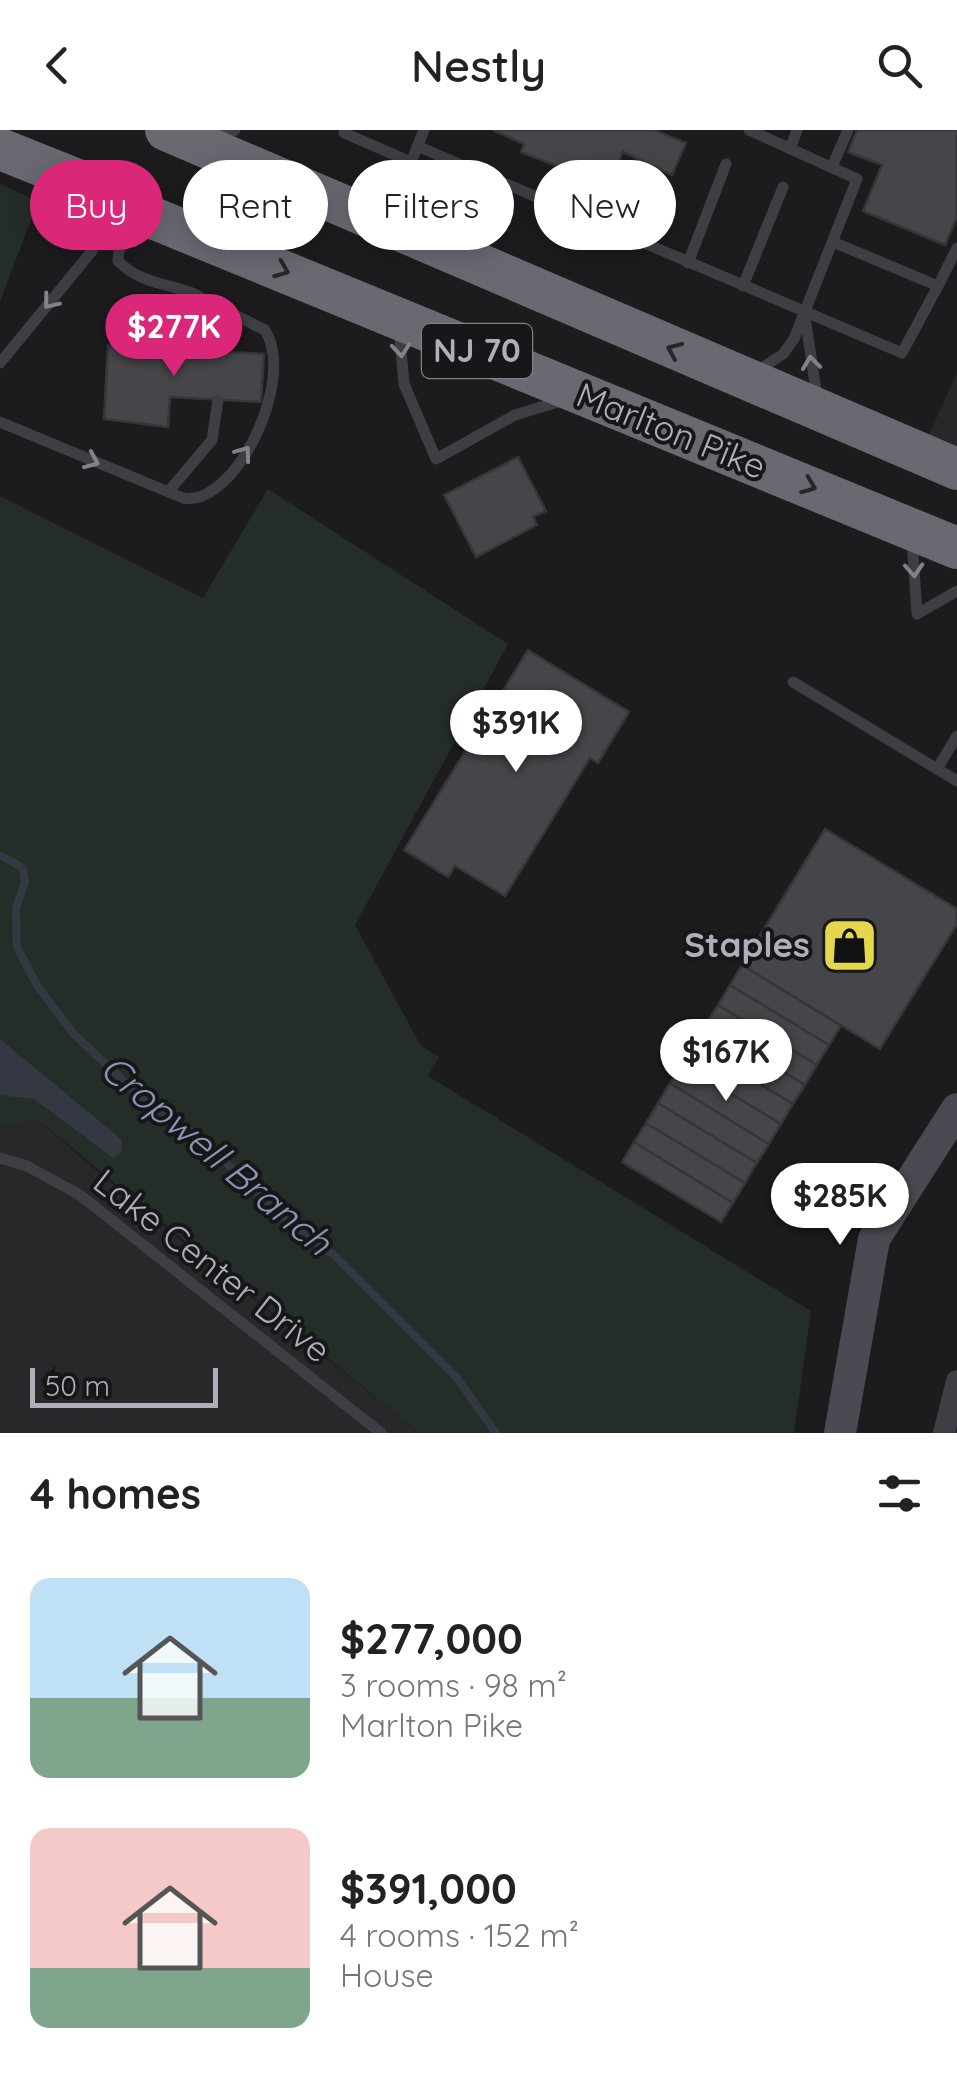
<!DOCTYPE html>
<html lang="en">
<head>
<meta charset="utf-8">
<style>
  :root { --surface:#fff; --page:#f2f2f2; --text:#222; --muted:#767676; --accent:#db2777 }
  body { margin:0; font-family:Quicksand,sans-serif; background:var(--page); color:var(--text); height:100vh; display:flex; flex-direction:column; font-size:38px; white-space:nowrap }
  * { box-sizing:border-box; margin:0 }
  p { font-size:32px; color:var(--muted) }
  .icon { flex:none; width:55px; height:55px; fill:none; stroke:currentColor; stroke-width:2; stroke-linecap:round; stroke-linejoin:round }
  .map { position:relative; height:1303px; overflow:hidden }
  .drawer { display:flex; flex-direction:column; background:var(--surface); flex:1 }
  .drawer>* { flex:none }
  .banner { position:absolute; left:30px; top:30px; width:898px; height:90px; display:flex; gap:20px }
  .scale { position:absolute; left:30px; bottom:25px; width:188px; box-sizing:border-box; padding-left:10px; border:5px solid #afafbb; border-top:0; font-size:28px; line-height:35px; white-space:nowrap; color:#afafbb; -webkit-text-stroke:8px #171618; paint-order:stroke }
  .price { position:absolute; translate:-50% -85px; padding:0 22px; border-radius:35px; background:#fff; color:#222; font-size:32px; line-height:65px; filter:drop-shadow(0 2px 5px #0008) }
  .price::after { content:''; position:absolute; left:50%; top:60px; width:30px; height:22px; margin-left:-15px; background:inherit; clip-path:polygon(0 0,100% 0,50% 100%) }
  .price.active { background:var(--accent); color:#fff }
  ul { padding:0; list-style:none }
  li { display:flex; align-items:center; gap:30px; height:250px; padding:0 30px }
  li span { display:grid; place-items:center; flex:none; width:280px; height:200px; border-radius:20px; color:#555 }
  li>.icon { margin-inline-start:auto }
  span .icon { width:120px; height:120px; fill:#fffc; stroke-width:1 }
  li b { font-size:42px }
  h2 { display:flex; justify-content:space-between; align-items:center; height:120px; padding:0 30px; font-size:42px }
  .pill { padding:0 35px; border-radius:45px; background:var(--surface); box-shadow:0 5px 25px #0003; font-size:35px; line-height:90px }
  .pill.active { background:var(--accent); color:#fff }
  header { display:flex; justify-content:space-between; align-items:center; height:130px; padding:0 30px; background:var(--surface); font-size:45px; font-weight:600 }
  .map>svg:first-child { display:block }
  .built { fill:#28272a }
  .green { fill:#252d28 }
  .water { fill:#343842 }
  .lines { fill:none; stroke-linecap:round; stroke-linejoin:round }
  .stream { stroke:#343842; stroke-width:8 }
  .building { fill:#46454a; stroke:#363539; stroke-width:2.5 }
  .lane { stroke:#3f3e44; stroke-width:11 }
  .street { stroke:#3f3e44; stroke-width:22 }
  .secondary { stroke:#4b4a52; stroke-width:32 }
  .highway { stroke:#696972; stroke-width:42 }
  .oneway { stroke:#27272a }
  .oneway2 { stroke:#82828b }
  .labels { text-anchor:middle; stroke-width:8; stroke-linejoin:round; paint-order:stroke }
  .shield { fill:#171618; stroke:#81818a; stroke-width:2.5 }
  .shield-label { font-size:32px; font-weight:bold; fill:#afafbb }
  .street-label { font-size:35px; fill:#afafbb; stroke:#171618 }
  .poi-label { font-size:35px; font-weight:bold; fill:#afafbb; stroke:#171618; text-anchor:end }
  .water-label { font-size:38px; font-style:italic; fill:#8995b3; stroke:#171618 }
</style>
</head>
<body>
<header><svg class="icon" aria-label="back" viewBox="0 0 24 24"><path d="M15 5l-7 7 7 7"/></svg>Nestly<svg class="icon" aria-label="search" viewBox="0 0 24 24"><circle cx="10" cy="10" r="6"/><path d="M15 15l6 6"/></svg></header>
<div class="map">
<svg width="957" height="1303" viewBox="0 0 957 1303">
  <rect width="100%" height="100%" fill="#1c1b1d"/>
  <path class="built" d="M 957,242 L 957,339 L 921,323 Z
    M 39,991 L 124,1064 L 419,1303 L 0,1303 L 0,997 Z"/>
  <path class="green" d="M 0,54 L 38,71 L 0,172 Z
    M 268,359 L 508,514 L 355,795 L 421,916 L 439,927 L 428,946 L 811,1181 L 794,1303 L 419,1303 L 39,991 L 0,997 L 0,366 L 203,468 Z"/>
  <path class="water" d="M 0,909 L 122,1010 L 121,1023 L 113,1028 L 34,969 L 0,965 Z"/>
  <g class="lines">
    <path class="stream" d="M 0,725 L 23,738 L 25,752 L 16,778 L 17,817 L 38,857 L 73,903 L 150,976 L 201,1008 L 289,1094 L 335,1126 L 457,1248 L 496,1303"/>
  </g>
  <path class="building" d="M 493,0 L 654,0 L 686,13 L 672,45 L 623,22 L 611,51 L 569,33 L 566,40 L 521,22 L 524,14 Z
    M 857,0 L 957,0 L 957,87 L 945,115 L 863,81 L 882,35 L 848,22 Z
    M 129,205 L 173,207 L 172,219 L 264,224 L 261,272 L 170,267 L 168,297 L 104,289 L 108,215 L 129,216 Z
    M 518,327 L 546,381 L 533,387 L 537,395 L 476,427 L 444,365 Z
    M 528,520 L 629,582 L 598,633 L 590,628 L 505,766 L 455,736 L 448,747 L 404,720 Z
    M 825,699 L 957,779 L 957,794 L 880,919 L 742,835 Z
    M 742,835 L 841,896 L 829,915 L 730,855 Z
    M 730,855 L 829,915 L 817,935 L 718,875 Z
    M 718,875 L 817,935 L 805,955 L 706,894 Z
    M 706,894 L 805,955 L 793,974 L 694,914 Z
    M 694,914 L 793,974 L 781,994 L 682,934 Z
    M 682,934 L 781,994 L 769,1014 L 670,953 Z
    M 670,953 L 769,1014 L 757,1033 L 658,973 Z
    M 658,973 L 757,1033 L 745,1053 L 646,993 Z
    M 646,993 L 745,1053 L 733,1073 L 634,1012 Z
    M 634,1012 L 733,1073 L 721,1092 L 622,1032 Z"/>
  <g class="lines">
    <path class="lane" d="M 346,0 L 344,3 L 411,32 L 424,0
      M 749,0 L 857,49 L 794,209 L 783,224 L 757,241
      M 214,7 L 235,0
      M 417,16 L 902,223 L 938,156
      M 790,19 L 797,0
      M 458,34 L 461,113
      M 832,37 L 848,0
      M 390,83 L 411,75 L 458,34
      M 141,92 L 119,120 L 118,131 C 159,173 224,138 220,222
      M 833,112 L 938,156 L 957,118
      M 688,133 L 726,34
      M 743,156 L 783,57
      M 805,187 L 817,267
      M 399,197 L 404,254 L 436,329 L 515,285 L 561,271
      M 0,233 L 92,121 L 98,96 L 93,70
      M 0,292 L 183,368 C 234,378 297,251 265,200 L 209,172
      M 168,362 L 212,310 L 218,270
      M 912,410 L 917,484 L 957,461
      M 793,552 L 957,651
      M 937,639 L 957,606
      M 0,1028 L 27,1036 L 80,1065 L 381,1303"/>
    <path class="street" d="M 944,1303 L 957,1251"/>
    <path class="secondary" d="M 840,1303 L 874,1109 L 957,979"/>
    <path class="highway" d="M 166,0 L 957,339
      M 0,19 L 95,57 L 148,86 L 957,418"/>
  </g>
  <defs><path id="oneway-chevron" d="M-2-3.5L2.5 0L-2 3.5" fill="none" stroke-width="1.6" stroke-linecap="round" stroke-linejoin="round" transform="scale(2.5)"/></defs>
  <g class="oneway">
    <use href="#oneway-chevron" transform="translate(282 140) rotate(22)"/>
    <use href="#oneway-chevron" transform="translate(674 220) rotate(-156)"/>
    <use href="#oneway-chevron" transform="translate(809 356) rotate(22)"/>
  </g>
  <g class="oneway2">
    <use href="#oneway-chevron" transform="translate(50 172) rotate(129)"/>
    <use href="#oneway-chevron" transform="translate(401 220) rotate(85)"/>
    <use href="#oneway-chevron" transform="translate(811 233) rotate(-97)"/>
    <use href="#oneway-chevron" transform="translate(244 323) rotate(-54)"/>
    <use href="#oneway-chevron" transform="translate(92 331) rotate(23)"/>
    <use href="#oneway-chevron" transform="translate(914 440) rotate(86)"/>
  </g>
  <defs>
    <symbol id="shop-square" viewBox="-11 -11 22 22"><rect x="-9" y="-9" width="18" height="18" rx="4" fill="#e3d74d" stroke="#171618"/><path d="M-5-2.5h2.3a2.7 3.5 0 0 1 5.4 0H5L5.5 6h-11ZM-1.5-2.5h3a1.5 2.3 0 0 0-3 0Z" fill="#111"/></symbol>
  </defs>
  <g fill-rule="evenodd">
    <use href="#shop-square" x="818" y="784" width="63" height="63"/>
  </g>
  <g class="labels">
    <rect class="shield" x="422" y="194" width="110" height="54" rx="8"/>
    <g class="shield-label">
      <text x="477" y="232">NJ 70</text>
    </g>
    <g class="street-label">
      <text transform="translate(671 301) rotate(22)" y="12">Marlton Pike</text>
      <text transform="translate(212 1136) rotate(38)" y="12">Lake Center Drive</text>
    </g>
    <g class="poi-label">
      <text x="810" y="827">Staples</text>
    </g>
    <g class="water-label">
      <text transform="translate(216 1025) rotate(40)" y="13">Cropwell Branch</text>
    </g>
  </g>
</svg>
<div class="scale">50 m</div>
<b class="price active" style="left:174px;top:249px">$277K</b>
<b class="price" style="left:516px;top:645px">$391K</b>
<b class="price" style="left:726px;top:974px">$167K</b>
<b class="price" style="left:840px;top:1118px">$285K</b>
<div class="banner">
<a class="pill active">Buy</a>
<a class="pill">Rent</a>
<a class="pill">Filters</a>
<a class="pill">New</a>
</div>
</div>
<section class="drawer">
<h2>4 homes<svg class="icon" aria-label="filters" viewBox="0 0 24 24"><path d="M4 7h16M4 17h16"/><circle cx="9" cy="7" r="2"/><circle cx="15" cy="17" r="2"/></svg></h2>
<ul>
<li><span style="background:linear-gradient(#bfe0f5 60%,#7fa58c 0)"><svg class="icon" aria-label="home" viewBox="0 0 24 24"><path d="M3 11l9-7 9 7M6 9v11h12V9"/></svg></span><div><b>$277,000</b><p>3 rooms · 98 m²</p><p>Marlton Pike</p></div></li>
<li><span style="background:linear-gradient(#f6c9c9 70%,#7fa58c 0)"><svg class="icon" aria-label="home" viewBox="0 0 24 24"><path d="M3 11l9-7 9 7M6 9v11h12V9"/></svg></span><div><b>$391,000</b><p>4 rooms · 152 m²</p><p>House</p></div></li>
</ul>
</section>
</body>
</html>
